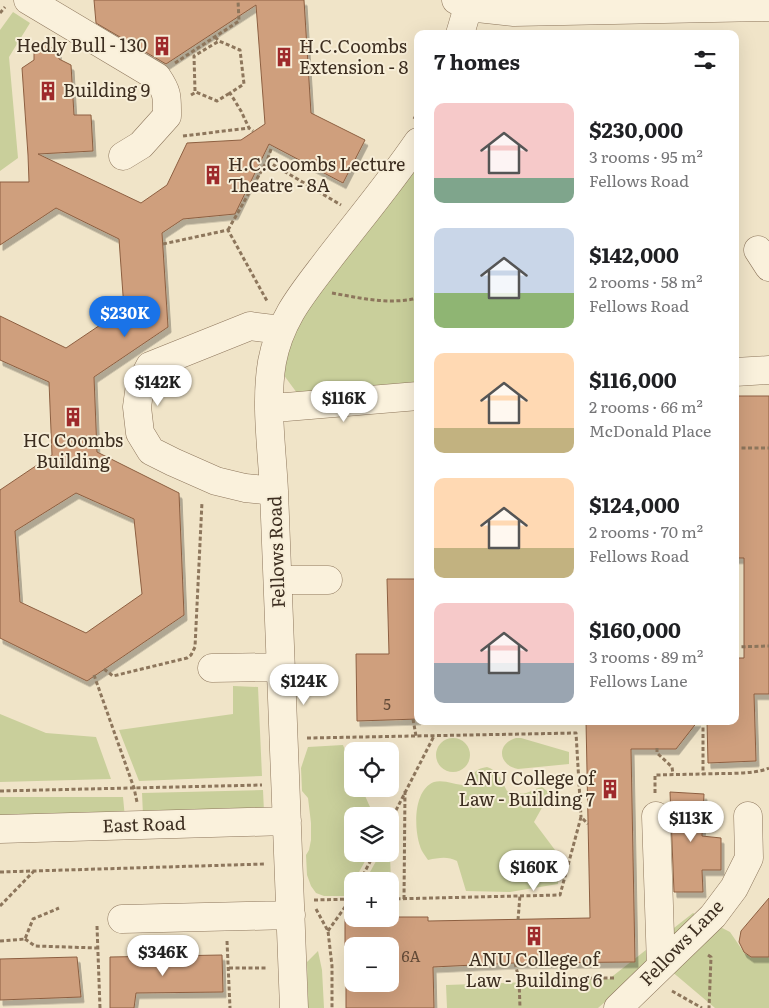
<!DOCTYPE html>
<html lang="en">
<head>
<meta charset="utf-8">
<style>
  :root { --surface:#fff; --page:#f6f6f6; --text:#202124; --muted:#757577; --accent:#1a73e8 }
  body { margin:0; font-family:Literata,serif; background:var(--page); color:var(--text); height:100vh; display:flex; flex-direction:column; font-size:19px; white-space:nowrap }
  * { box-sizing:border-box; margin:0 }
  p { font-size:16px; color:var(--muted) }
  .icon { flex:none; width:28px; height:28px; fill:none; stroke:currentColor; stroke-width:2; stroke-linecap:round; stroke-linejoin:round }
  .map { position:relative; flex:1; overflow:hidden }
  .sheet { position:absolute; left:414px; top:30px; width:325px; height:695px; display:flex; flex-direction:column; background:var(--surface); border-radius:10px; box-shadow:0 5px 20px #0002 }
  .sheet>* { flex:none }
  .buttons { position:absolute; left:344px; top:742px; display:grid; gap:10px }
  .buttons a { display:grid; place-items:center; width:55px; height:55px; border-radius:10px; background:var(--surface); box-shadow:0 5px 20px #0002; font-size:25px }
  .price { position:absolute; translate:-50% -42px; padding:0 11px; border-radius:18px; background:#fff; color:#222; font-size:16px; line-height:32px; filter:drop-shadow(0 1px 2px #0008) }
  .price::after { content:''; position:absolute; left:50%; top:30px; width:15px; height:11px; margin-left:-8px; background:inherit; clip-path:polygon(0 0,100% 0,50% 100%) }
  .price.active { background:var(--accent); color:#fff }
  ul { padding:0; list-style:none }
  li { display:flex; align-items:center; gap:15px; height:125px; padding:0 20px }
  li span { display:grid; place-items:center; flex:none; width:140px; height:100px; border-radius:10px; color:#555 }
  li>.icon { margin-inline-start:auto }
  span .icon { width:60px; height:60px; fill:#fffc; stroke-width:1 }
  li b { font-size:21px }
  h2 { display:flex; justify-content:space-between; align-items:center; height:60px; padding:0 20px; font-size:21px }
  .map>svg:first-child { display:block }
  .green { fill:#c9cf9b }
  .building { fill:#cf9f7d; stroke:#8d5f41; fill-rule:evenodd; filter:url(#shadow) }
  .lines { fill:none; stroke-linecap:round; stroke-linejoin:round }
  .minor-casing { stroke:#8d765c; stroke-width:29 }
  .path { stroke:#8d765c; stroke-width:3; stroke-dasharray:4 2.5; stroke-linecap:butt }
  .minor { stroke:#faf1dc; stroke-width:28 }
  .labels { text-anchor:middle; stroke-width:4; stroke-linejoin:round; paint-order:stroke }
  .number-label { font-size:15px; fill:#624a37 }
  .poi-label { font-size:18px; fill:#3d2e20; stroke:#f7eed8; text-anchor:start }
  .street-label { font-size:18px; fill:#3d2e20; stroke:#f7eed8 }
</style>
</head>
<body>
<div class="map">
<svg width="769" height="1008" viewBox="0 0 769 1008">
  <defs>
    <filter id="shadow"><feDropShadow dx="3" dy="5.5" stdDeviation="0" flood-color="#0004"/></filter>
  </defs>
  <rect width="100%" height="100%" fill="#f0e4c8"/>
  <path class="green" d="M 13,12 L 30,23 L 9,57 L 18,158 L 0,171 L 0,30 Z
    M 417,164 L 417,386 L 297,393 L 283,374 L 284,363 L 300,317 Z
    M 233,686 L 258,687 L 262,776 L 139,781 L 119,730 L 233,714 Z
    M 0,714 L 46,733 L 96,737 L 111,779 L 0,782 Z
    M 516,738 L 521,738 L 569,752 L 569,764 L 518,769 C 498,765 496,744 516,738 Z
    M436 755a17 17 0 1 1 34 0a17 17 0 1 1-34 0Z
    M 343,745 L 352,768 L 352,789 L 362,789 L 374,816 L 352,816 L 352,854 L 369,854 L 354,881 L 352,881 L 352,884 L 345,896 L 324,896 L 316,893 L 311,886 L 307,875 L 306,855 L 309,850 L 311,840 L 311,823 L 308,798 L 302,791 L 301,768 L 308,747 Z
    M 487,767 C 498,770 502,782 507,791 C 514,793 522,795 529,792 C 534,790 536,788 542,787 L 547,791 L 549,795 L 534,822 L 558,854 L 558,884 L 510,892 L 466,891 L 457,861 C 447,856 439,858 428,860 C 425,855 421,851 420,846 C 414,829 413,790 434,782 C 443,779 456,785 465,785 C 474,775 473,769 487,767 Z
    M 263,790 L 264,812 L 143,815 L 142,793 Z
    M 0,797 L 123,797 L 125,818 L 0,820 Z
    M 380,854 L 389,854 L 390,855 L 391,882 L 390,883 L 390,881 L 365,881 Z
    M 693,913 L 730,932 L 745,954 L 769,956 L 769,1008 L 715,1008 L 670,970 L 629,981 L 598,1008 L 447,1008 L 446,985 L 609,979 Z
    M 318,951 L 322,970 L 324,1008 L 308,1008 L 307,962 Z"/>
  <path class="building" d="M 94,0 L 304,0 L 311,113 L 365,140 L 343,183 L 269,144 L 235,214 L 183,219 L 162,233 L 168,327 L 94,377 L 97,452 L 179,493 L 184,615 L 87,681 L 0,638 L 0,490 L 52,455 L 49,382 L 0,360 L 0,316 L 66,348 L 124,309 L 119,239 L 56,208 L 0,245 L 0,182 L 29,182 L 28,155 L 22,68 L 34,60 L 34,52 L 45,44 L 58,51 L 59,59 L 71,65 L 74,115 L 91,115 L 93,151 L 38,154 L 141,203 L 167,185 L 187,143 L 241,140 L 265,124 L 256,5 L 166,64 L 96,23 ZM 76,493 L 134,519 L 142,594 L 86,633 L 20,602 L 15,531 Z
    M 735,396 L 769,396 L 769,694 L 754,694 L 756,761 L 708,763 L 707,721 L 735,721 L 735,658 L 744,658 L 744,558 L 736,558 Z
    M 387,579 L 418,579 L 418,719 L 357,721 L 356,654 L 389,654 Z
    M 586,721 L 698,721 L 676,749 L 631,749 L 635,962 L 515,963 L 433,967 L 434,1008 L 346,1008 L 346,984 L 390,984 L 390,946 L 345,946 L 345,919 L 390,919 L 390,917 L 428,917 L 428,921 L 590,918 Z
    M 670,792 L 704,794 L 702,836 L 721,838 L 721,870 L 702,870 L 703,892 L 674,892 Z
    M 769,898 L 769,957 L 751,957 L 744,952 L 739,942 L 741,931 Z
    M 222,955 L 223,992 L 136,993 L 134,1008 L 110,1008 L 110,957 Z
    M 77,957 L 81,997 L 0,1000 L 0,959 Z"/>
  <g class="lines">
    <defs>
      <path id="minor" d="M 28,0 L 157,77 C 168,93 167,97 167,116 L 141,145 L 123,156
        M 456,0 L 468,7 L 514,12 L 769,7
        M 460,34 L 468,7
        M 758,250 L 769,267
        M 735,372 L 769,370
        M 269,407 L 286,407 L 418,396
        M 274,491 L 245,488 L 216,481 L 173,462 L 151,451 L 140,433 L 137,407 L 140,385 L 150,366 L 250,326 L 281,330
        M 278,580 L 328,580
        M 212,668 L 281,667
        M 656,816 L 661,966
        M 0,829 L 287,821
        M 122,919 L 291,915
        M 294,1008 L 274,491 C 272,449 265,403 272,362 C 280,319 303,293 328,260 C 358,221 390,183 418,142
        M 618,1008 L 713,916 L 734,888 L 749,858 L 748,816"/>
    </defs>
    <use href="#minor" class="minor-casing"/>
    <path class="path" d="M 0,13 L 5,7
      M 215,37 L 219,41 L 240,50 L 244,84 L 230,93 L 241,111 L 249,128 L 253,131
      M 175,63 L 239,21 L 238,0
      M 195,91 L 194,56 L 219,41
      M 191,95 L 196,92 L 217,101 L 230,93
      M 414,119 L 418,112
      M 183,136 L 249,128
      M 271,149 L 267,161 L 341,205
      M 228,230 L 267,161
      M 163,244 L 228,230 L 267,301
      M 332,293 C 360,298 389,305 418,298
      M 735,448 L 769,448
      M 735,647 L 769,646
      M 104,669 L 113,676 L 187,658 L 191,655 L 195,647 L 202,502
      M 94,675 L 134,788 L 137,802
      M 413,719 L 416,736
      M 703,721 L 703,774 C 721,773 754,775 769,768
      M 307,738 L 576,733 L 581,817
      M 657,748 L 657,753 L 672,767 L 673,774
      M 0,791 L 262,785
      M 655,793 L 655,775 L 703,774
      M 390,822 L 434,736
      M 0,872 L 264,864
      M 360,881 L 374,854
      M 390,899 L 560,895 L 581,817 L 588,824
      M 404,899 L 405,791
      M 314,900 L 352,899
      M 0,906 L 34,871
      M 316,909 L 328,931 L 332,966 L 332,1008
      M 518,920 L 520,895
      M 97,926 L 100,1008
      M 328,931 L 352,897
      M 25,939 L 35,946 L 98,948
      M 0,941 L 25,939 L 33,919 L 59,908
      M 227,941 L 230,1008
      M 708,955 L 711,957 L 709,1008
      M 515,963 L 519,979 L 520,1008
      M 229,968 L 268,968
      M 519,979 L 614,978
      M 672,991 L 702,1008"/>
    <use href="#minor" class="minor"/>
  </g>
  <defs>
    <symbol id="building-bare" viewBox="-9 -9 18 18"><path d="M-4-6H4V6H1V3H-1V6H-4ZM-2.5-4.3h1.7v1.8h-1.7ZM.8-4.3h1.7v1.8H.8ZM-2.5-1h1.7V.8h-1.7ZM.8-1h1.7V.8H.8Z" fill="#9e2a2b" stroke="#f7eed8" stroke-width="2.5" paint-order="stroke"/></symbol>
  </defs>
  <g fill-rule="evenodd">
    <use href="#building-bare" x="148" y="32" width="28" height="28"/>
    <use href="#building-bare" x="270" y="43" width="28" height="28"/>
    <use href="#building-bare" x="34" y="77" width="28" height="28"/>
    <use href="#building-bare" x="199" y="161" width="28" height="28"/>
    <use href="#building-bare" x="59" y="403" width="28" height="28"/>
    <use href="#building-bare" x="596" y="775" width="28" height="28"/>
    <use href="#building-bare" x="520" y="922" width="28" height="28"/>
  </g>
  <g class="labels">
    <g class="number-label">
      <text x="387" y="710">5</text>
      <text x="411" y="962">6A</text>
    </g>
    <g class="poi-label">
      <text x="147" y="52" text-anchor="end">Hedly Bull - 130</text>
      <text x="299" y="53">H.C.Coombs<tspan x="299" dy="21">Extension - 8</tspan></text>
      <text x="63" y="97">Building 9</text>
      <text x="228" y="171">H.C.Coombs Lecture<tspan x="228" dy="21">Theatre - 8A</tspan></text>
      <text x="73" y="447" text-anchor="middle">HC Coombs<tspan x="73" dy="21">Building</tspan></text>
      <text x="595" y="785" text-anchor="end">ANU College of<tspan x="595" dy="21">Law - Building 7</tspan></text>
      <text x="534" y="966" text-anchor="middle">ANU College of<tspan x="534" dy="21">Law - Building 6</tspan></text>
    </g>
    <g class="street-label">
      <text transform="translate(277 552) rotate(-92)" y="6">Fellows Road</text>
      <text transform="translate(144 825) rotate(-2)" y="6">East Road</text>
      <text transform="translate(682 943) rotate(-46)" y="6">Fellows Lane</text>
    </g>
  </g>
</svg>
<div class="buttons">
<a><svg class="icon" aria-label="locate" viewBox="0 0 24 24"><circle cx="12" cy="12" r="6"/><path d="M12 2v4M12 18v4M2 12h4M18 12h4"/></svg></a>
<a><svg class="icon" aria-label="layers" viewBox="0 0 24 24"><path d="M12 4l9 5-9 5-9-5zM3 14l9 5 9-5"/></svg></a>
<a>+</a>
<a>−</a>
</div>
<b class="price active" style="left:125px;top:338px">$230K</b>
<b class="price" style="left:158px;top:407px">$142K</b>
<b class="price" style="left:344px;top:423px">$116K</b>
<b class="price" style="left:304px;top:706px">$124K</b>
<b class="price" style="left:691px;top:843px">$113K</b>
<b class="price" style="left:534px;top:892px">$160K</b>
<b class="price" style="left:163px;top:977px">$346K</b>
<section class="sheet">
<h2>7 homes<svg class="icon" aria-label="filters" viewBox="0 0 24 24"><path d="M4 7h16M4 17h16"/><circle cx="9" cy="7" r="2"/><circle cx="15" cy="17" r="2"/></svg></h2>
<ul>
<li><span style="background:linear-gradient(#f6c9c9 75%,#7fa58c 0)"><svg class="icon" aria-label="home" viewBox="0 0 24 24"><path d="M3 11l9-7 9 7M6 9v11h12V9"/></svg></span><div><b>$230,000</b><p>3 rooms · 95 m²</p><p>Fellows Road</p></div></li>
<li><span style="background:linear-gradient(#c9d6e8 65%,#8fb573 0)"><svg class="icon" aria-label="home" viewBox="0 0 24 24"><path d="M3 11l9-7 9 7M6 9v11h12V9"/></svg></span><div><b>$142,000</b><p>2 rooms · 58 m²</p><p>Fellows Road</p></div></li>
<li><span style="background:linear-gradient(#ffd9b3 75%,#c2b280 0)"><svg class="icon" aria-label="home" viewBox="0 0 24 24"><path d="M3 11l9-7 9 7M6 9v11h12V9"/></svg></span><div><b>$116,000</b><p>2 rooms · 66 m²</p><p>McDonald Place</p></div></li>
<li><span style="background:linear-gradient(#ffd9b3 70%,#c2b280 0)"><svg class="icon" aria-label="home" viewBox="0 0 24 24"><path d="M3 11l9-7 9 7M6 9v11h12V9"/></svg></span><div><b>$124,000</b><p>2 rooms · 70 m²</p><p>Fellows Road</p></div></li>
<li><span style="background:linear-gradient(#f6c9c9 60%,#9aa5b1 0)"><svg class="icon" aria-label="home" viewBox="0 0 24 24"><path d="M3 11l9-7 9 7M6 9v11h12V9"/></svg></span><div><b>$160,000</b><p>3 rooms · 89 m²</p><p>Fellows Lane</p></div></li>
</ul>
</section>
</div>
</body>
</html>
